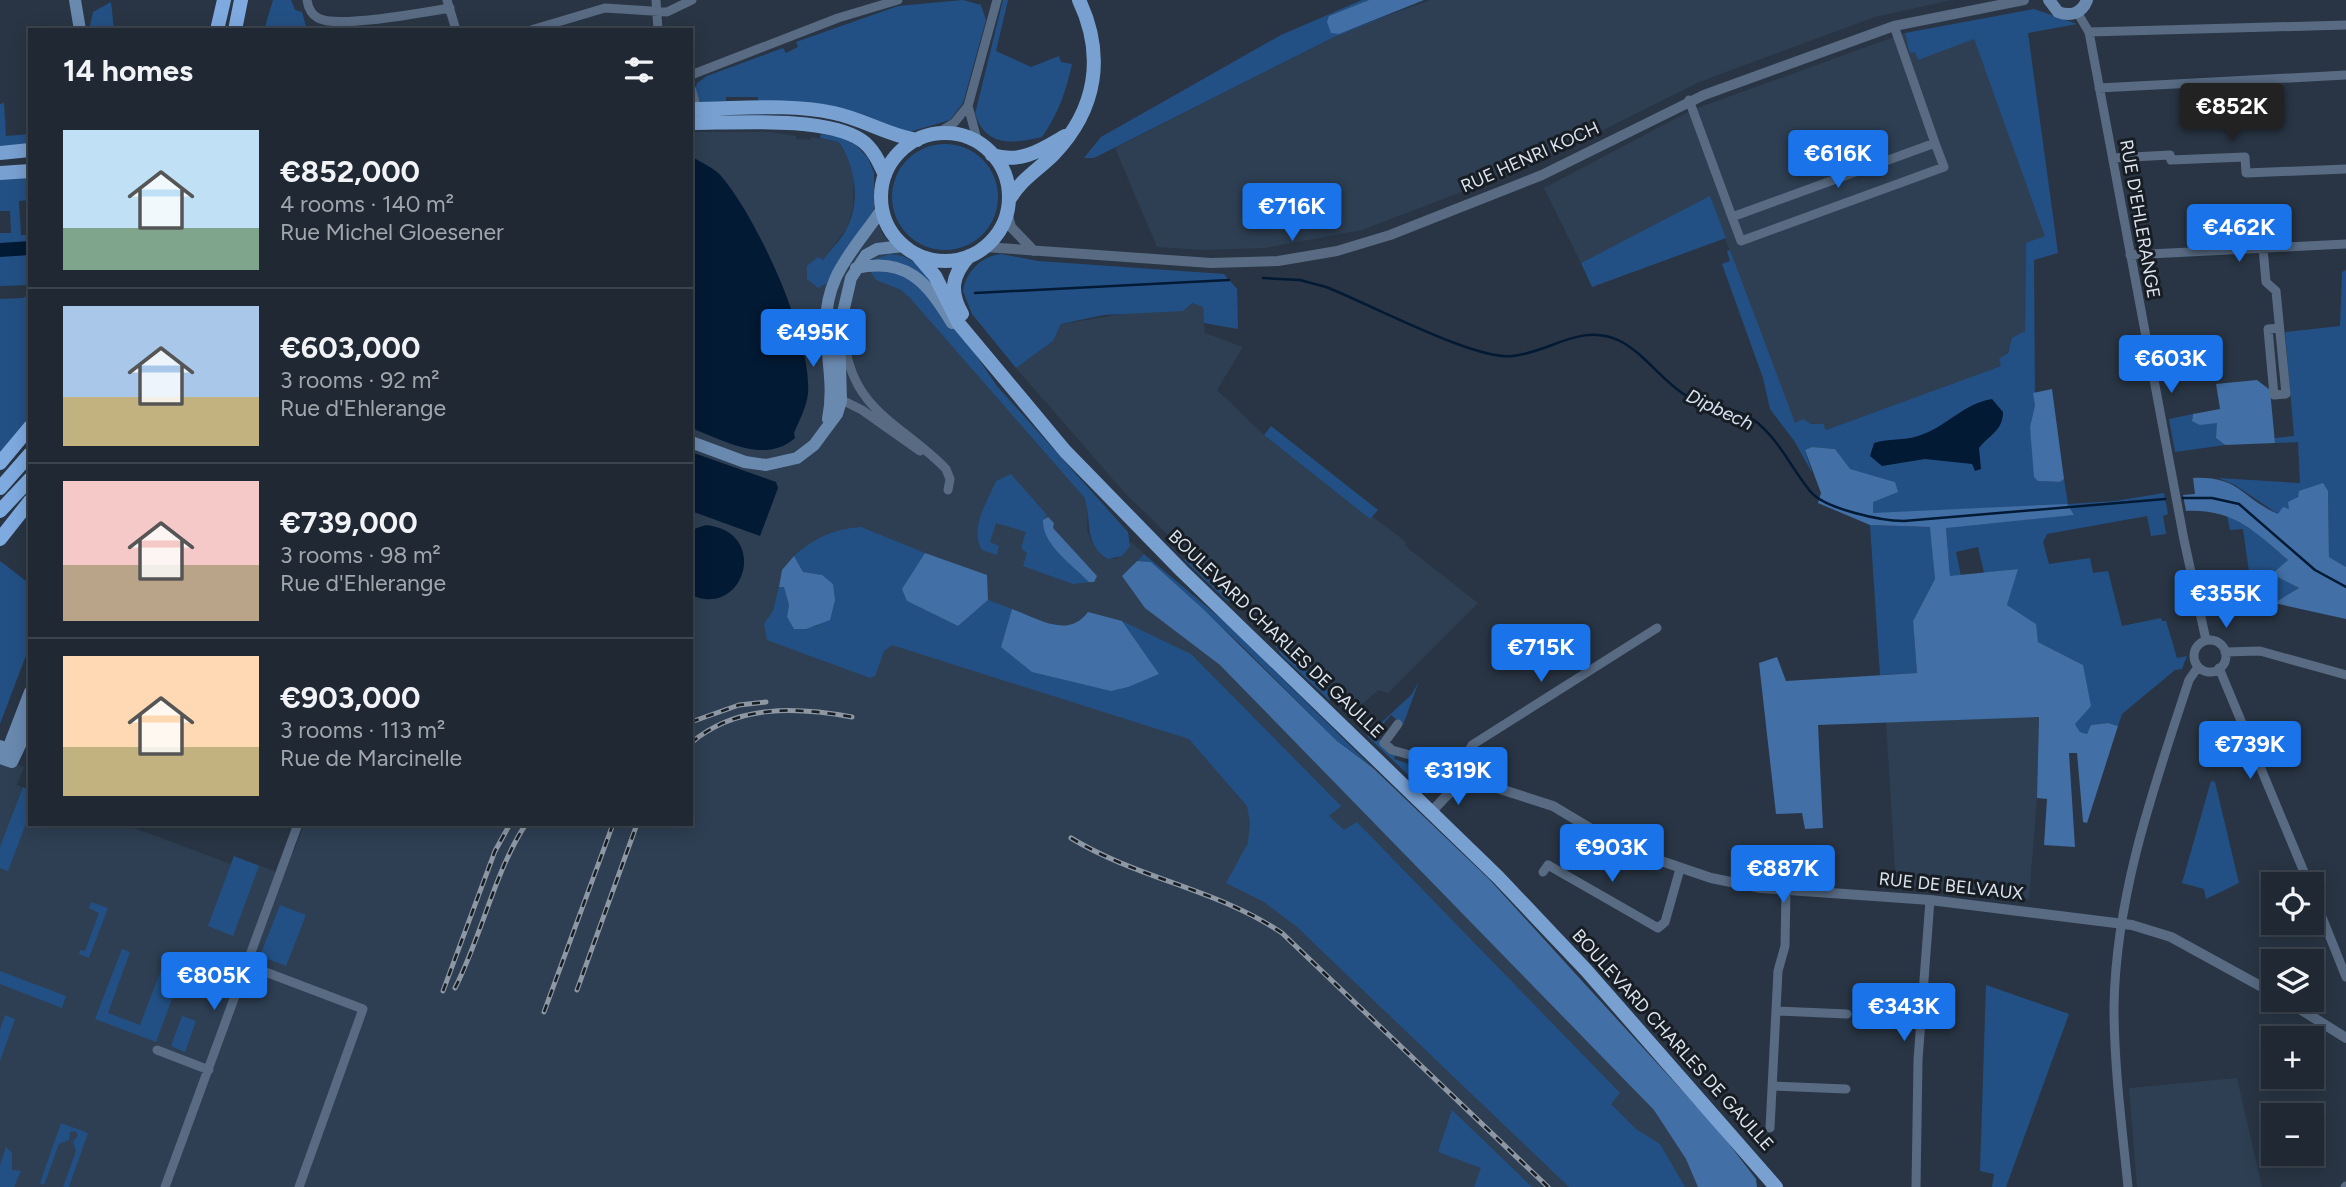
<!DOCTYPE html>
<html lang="en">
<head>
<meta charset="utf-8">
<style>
  :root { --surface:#1f2833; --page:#27303b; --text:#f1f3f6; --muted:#a1a6ac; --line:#3c444e; --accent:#1a73e8 }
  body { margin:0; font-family:Figtree,sans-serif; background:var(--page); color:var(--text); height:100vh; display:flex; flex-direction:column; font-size:26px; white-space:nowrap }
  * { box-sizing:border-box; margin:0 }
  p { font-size:23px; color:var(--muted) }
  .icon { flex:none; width:38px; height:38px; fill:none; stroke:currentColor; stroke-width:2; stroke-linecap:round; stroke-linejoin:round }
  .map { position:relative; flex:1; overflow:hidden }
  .panel { position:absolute; left:28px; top:28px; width:665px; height:798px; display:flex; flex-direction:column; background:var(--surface); border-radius:0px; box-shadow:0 4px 18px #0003,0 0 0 2px var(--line) }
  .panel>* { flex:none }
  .controls { position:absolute; left:2261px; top:872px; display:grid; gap:14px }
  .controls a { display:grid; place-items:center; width:63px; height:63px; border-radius:0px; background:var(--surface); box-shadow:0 4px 18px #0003,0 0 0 2px var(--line); font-size:35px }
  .price { position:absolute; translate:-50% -60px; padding:0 16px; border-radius:7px; background:var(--accent); color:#fff; font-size:23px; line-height:46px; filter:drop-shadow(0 2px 4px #0008) }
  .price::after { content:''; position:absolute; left:50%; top:42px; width:21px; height:16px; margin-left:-10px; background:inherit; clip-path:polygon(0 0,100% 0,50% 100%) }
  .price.selected { background:#222; color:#fff }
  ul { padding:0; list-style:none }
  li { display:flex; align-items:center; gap:21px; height:175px; padding:0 35px }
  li+li { border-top:2px solid var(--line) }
  li span { display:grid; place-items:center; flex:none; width:196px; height:140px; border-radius:0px; color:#555 }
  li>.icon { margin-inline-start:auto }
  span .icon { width:84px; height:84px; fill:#fffc; stroke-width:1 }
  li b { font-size:30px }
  h2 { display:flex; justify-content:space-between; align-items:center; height:84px; padding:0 35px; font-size:30px }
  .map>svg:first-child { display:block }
  .built { fill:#2e3f53 }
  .green { fill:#235084 }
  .forest { fill:#426fa5 }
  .water { fill:#031a34 }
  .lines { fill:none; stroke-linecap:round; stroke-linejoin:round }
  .stream { stroke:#031a34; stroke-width:2.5 }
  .minor { stroke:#586b83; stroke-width:9 }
  .tertiary { stroke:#586b83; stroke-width:10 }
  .secondary { stroke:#6a89af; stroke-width:12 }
  .primary { stroke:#78a0d1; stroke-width:14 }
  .trunk { stroke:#7eaae0; stroke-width:14 }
  .rail-casing { stroke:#8e98a4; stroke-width:5 }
  .rail { stroke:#171d23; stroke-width:2.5; stroke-dasharray:8; stroke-linecap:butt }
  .labels { text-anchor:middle; stroke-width:6; stroke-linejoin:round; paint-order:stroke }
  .street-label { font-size:18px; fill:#dce4ee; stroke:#171d23 }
  .water-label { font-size:19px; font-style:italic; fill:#d3e0f0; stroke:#171d23 }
</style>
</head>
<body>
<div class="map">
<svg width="2346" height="1187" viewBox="0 0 2346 1187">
  <rect width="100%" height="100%" fill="#293544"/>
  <path class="built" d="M 1430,0 L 1952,0 L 1875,17 L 1699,82 L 1537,163 L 1362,230 L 1265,248 L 1203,250 L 1157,247 L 1115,148 L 1332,38 Z
    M 1905,33 L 1911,53 L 1915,51 L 1918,59 L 1974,39 L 2046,236 L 2026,243 L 2025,331 L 2012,342 L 2001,366 L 1826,430 L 1822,424 L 1794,423 L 1710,197 L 1581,263 L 1544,188 L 1692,110 Z
    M 691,132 L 771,132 L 796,136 L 796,139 L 810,140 L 811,137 L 839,142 L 854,169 L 853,208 L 847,228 L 823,260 L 806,273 L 878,224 L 883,235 L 903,256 L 890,254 L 877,280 L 901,290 L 910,298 L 1079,489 L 1088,506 L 1087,529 L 1092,543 L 1104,556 L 1115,559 L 1122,556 L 1131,542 L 1139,549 L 1144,554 L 1133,564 L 1670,1115 L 1719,1187 L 0,1187 L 0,758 L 24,767 L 17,785 L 30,790 L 30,824 L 123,824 L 231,864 L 234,856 L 280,873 L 288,852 L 293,853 L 304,824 L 691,824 Z
    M 1192,303 L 1203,307 L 1205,333 L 1243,347 L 1217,390 L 1264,435 L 1370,519 L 1372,516 L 1406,542 L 1404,545 L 1478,603 L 1388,693 L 1378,690 L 1351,714 L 1124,492 L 1016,368 L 1053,341 L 1061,324 Z
    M 2039,717 L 2037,798 L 2029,899 L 1896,885 L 1886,722 Z
    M 2237,1078 L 2262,1187 L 2137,1187 L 2129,1088 Z"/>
  <path class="green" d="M 273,0 L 291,0 L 295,10 L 302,12 L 307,30 L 264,30 Z
    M 963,0 L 981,5 L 986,20 L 963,103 L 950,120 L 906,133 L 758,104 L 758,97 L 726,97 L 726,104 L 706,104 L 694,98 L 697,83 L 707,76 L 783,48 L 786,53 L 798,47 L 796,42 L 898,6 Z
    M 1003,0 L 1008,0 L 996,51 L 1031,67 L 1059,56 L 1061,62 L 1072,64 C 1066,92 1058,114 1042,137 C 1013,144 986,147 975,114 Z
    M 1362,0 L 1369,0 L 1329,16 L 1339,34 L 1430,0 L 1332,38 L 1094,158 L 1084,158 L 1101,137 L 1281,35 Z
    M 111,2 L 114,30 L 89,30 L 93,12 Z
    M 2034,9 L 2077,24 L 2028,33 L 2058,253 L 2034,260 L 2035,405 L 2030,428 L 2038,481 L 2060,482 L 2064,479 L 2068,504 L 2115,501 L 2164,493 L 2168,514 L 2163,516 L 2166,534 L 2151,536 L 2147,516 L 2047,534 L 2043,542 L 2049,564 L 2090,558 L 2093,573 L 2108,571 L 2122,626 L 2161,618 L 2162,621 L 2166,621 L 2177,658 L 2187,656 L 2182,669 L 2175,670 L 2122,714 L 2118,726 L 2108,723 L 2091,725 L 2087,734 L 2080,732 L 2075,724 L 2083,665 L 2038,642 L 2035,624 L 2007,605 L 2017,569 L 1984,573 L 1978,547 L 1956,552 L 1961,576 L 1950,576 L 1946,527 L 2073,515 L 1873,513 L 1872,502 L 1895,482 L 1849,469 L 1835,449 L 1812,447 L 1805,450 L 1812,473 L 1795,442 L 1770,409 L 1763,378 L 1722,264 L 1730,261 L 1727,251 L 1730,250 L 1795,423 L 1803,419 L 1811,424 L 1823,424 L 1826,430 L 2001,366 L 1999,359 L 2008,353 L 2012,338 L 2025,331 L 2026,243 L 2045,236 L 1974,39 L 1918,60 L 1915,52 L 1910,53 L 1905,33 Z
    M 4,103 L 6,136 L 30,134 L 30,145 L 0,147 L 0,104 Z
    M 821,134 L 840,137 L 856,145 L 868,158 L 874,173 L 874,210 L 831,281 L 818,288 L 807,279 L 807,266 L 818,257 L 823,260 C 830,250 842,239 847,228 C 861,201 855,165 839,142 L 820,138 Z
    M892 197a53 53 0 1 1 106 0a53 53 0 1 1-106 0Z
    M 30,175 L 30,186 L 25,192 L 30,200 L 19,201 L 21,235 L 30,235 L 30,285 L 0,286 L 0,233 L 11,233 L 10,211 L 0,211 L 0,176 Z
    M 1710,196 L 1726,238 L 1592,287 L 1581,263 Z
    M 890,254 L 903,256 L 926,269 L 969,345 L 997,386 L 1128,532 L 1130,546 L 1122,556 L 1108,559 C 1082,543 1093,520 1084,497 L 910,298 L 901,290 L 876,280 L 872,274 L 872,260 Z
    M 1001,254 L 1038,261 L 1224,274 L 1237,289 L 1238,329 L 1204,323 L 1203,307 L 1192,303 L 1183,311 L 1103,315 L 1061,324 L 1053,341 L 1016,368 L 972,314 L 963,291 C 966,272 981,256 1001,254 Z
    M 2346,270 L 2346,567 L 2329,557 L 2328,491 L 2298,496 L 2289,509 L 2278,514 L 2235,485 L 2218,478 L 2300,483 L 2298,442 L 2275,443 L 2275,438 L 2294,436 L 2285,332 L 2340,326 L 2342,272 Z
    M 30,294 L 30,419 L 0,454 L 0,299 L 23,298 Z
    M 2193,414 L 2192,421 L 2218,423 L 2216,438 L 2225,445 L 2175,452 L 2169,419 Z
    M 1271,426 L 1378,510 L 1370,519 L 1264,435 Z
    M 1011,474 L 1047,515 L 1043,520 L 1089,582 L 1073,584 L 1023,566 L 1027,553 L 1021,548 L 1026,532 L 996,523 L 990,542 L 999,546 L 997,555 L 982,550 C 969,528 987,503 996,481 Z
    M 2227,515 L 2256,532 L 2288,560 L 2273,574 L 2299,588 L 2274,603 L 2248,596 L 2251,586 L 2243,529 L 2230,530 Z
    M 1870,525 L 1931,527 L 1935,579 L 1913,621 L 1917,673 L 1880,675 Z
    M 861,527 L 925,553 L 915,570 L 907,601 L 958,626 L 988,600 L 1012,609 L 1001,647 L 1158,673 L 1122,621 L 1191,654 L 1341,806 L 1329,816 L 1344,830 L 1357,822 L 1620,1093 L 1611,1104 L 1636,1129 L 1660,1144 L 1685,1187 L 1569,1187 L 1297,927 L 1264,902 L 1226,883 L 1248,843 L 1250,823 L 1247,806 L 1189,739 L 892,645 L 884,651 L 875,676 L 870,678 L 767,640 L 764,624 L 773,611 L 779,587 L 784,587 L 789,605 L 787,617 L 794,629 L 818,626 L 822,575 L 803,572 L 794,556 C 814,538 834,529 861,527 Z
    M 1144,554 L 1225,622 L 1373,768 L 1337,741 L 1241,645 L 1151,562 L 1137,561 Z
    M 1188,557 L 1242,609 L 1225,599 L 1184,560 Z
    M 0,561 L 30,584 L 30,645 L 0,724 Z
    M 1265,631 L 1333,696 L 1329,700 L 1282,656 Z
    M 1419,681 L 1403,725 L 1391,715 L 1377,731 L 1381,736 L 1379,739 L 1396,752 L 1394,759 L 1442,775 L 1444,770 L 1456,773 L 1457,779 C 1446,791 1436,795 1421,787 L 1367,736 L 1412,694 Z
    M 2211,781 L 2215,782 L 2239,883 L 2206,899 L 2204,889 L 2182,883 Z
    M 23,787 L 30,790 L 30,813 L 8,871 L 0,868 L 0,847 Z
    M 234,856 L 259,866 L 233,936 L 208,926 Z
    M 91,902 L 108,908 L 89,958 L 79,954 L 80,950 L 85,951 L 99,913 L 89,908 Z
    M 280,905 L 306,915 L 286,966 L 260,956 Z
    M 122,949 L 130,952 L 108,1013 L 140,1025 L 163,965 L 182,972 L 156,1042 L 95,1019 Z
    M 0,971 L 66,996 L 62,1008 L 0,984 Z
    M 1986,985 L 2069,1014 L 2006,1187 L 1992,1187 L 1994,1174 L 1980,1171 Z
    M 5,1015 L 15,1019 L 0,1061 L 0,1030 Z
    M 182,1016 L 196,1021 L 185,1052 L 171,1046 Z
    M 1452,1110 L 1532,1187 L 1474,1187 L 1481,1168 L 1438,1152 Z
    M 61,1123 L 88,1133 L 69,1187 L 63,1187 L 76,1151 L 73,1142 L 78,1135 L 75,1131 L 70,1132 L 69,1140 L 59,1144 L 44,1185 L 40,1183 Z
    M 6,1147 L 12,1153 L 12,1170 L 21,1171 L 14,1187 L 0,1187 L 0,1165 Z"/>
  <path class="forest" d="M 1369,0 L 1424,0 L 1339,34 L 1331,33 L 1327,22 L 1329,16 Z
    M 2257,380 L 2270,390 L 2275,443 L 2225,445 L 2216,438 L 2217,423 L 2200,425 L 2192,421 L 2193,414 L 2220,409 L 2216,384 Z
    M 2052,389 L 2064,479 L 2060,482 L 2038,481 L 2034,477 L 2030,427 L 2035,405 L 2033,393 Z
    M 1812,447 L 1835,449 L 1850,469 L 1895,482 L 1898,492 L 1873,502 L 1873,513 L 2067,504 L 2074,515 L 1946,528 L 1950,576 L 2018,569 L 2007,605 L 2036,624 L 2038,642 L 2083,665 L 2091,706 L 2075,724 L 2080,732 L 2087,734 L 2091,725 L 2108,723 L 2118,726 L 2087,823 L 2083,822 L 2077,753 L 2069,753 L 2075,847 L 2044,845 L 2047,799 L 2037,798 L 2039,717 L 1818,725 L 1823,828 L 1805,829 L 1802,813 L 1776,814 L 1759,663 L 1777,657 L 1786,681 L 1917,673 L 1913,621 L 1935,579 L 1930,527 L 1870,525 L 1818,503 L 1821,493 L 1805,450 Z
    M 2193,478 C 2240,476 2241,498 2278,514 L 2283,507 L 2289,509 L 2288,502 L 2298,497 L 2299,491 L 2323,483 L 2328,491 L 2329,557 L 2346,567 L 2346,619 L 2274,603 L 2299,588 L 2272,574 L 2288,560 C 2254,531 2234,509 2186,511 L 2183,495 L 2195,494 Z
    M 1048,517 L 1054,523 L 1053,528 L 1097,576 L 1094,582 L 1089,582 C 1073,565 1042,545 1043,520 Z
    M 925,553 L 987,575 L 988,600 L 958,626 L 907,601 L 902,589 Z
    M 794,556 L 803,572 L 822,575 L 833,584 L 835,600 L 830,620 L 806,629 L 794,629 L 787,617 L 789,605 L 784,587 L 779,587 L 782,570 Z
    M 1137,561 L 1151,562 L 1203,609 L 1337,741 L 1373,768 L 1489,879 L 1719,1131 L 1756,1179 L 1757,1187 L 1698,1187 L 1686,1159 L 1654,1110 L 1220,665 L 1145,608 L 1122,576 Z
    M 1012,609 C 1039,619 1068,639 1088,612 L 1122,621 L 1159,674 L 1128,687 L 1111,691 L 1032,672 L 1001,647 Z"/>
  <path class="water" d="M 691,156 C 701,163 715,168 722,177 C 758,220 812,337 808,393 C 807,406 799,421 794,433 L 795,438 C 765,465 723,440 691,428 Z
    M 30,241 L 30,255 L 0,257 L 0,243 Z
    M 1992,399 L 2003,412 C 2003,431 1989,435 1979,448 L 1981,469 L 1975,471 L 1972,464 L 1925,459 L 1882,466 L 1870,456 L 1874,443 C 1889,438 1904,441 1918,436 C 1945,428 1964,403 1992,399 Z
    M 691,452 L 776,482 L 778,488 L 760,536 L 691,511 Z
    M 706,525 C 771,532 744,619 691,595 L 691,530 Z"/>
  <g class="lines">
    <path class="stream" d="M 1263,278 L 1300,280 L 1326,287 C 1368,303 1475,361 1513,356 C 1551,352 1581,322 1620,341 C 1645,354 1661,380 1685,395 C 1707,408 1734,406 1754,420 C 1779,439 1791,468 1810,491 C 1824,509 1882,521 1904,521 L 2165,499
      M 975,293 L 1229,280
      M 2183,498 L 2212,498 L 2239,504 L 2315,570 L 2346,587"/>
    <path class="minor" d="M 307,0 C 308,7 311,14 318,18 C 337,29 425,12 450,8
      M 447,0 L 456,30
      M 656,0 L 658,30
      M 2077,12 L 2089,32 L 2184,540 L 2206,640
      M 531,30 L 605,8 L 667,12 L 692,0
      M 2089,32 L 2346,25
      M 691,75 L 838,18 L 898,0
      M 691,88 L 697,109
      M 2099,88 L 2346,75
      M 1689,100 L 1732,217 L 1935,143 L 1894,26
      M 968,106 L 978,143
      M 934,135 L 954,123 L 968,106 L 997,0
      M 2113,158 L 2170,155 L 2171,160 L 2245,157 L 2246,173 L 2346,169
      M 1732,217 L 1741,241 L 1944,167 L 1935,143
      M 2263,248 L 2266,282 L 2276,291 L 2286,394 L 2274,395 L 2268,329 L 2279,328
      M 2130,255 L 2346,244
      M 845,343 C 853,412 904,425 946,469 L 950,479 L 948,490
      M 838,398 L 862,410 L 920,451
      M2194 656a16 16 0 1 1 32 0a16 16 0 1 1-32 0Z
      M 2225,652 L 2260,651 L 2346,675
      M 2219,668 L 2309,884
      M 1398,724 L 1384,743 L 1392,750 L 1460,769
      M 1467,781 L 1460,769 L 1472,745 L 1657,628
      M 1543,872 L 1548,865 L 1658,928 L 1665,922 L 1680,869
      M 2312,892 L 2346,977
      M 247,965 L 363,1009 L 299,1187
      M 1776,1011 L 1847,1014
      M 157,1050 L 209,1070
      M 1774,1086 L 1846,1089
      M 1770,1128 L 1778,971 L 1785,946 L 1786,890
      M 165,1187 L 298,824
      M 1916,1187 L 1918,1060 L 1930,900
      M 2128,1187 C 2122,1127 2114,1066 2114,1006 C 2116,893 2154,787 2189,680 L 2198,667
      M 2345,1187 L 2346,1186"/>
    <path class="tertiary" d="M 1007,212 L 1011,227 L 1034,251
      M 985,247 L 1211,263 L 1278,261 L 1337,251 L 1390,235 L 1542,175 L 1704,95 L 1894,26 L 2024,0
      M 1432,811 C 1446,797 1457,780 1478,782 L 1553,806 L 1623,848 L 1711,878 L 1761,888 L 1930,900 L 2132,925 L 2171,937 L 2273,993
      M 2284,999 L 2346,1038"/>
    <path class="secondary" d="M 75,0 L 80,30
      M 2049,0 L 2058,12 C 2071,17 2082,13 2087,0
      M 856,268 C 907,257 927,282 952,323
      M 828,419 C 834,390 828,362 826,333 C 823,276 853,252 882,209
      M 691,442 L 745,462 L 766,465 L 797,458 L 814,445 L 837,414 L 841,401 L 839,330 L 851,278 L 866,255 L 877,249 L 903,246
      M 0,746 L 8,749 L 30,692
      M 0,758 L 12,762 L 30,724"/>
    <path class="primary" d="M 691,109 C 738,109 788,103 834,113 C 863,119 887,135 917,140
      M 691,123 C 734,123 825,116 861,140 C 873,148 879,162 885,175
      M881 197a64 64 0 1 1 128 0a64 64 0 1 1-128 0Z
      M 0,153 L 30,150
      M 992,155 C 1021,164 1041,150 1065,136
      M 0,173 L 30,171
      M 1009,200 C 1021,179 1038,170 1054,154 C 1097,109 1105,55 1079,0
      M 917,255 L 935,276 L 959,324 L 1065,451 L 1182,571 L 1498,877 L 1586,970 L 1776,1187
      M 962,314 C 949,291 952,275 969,256"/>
    <path class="trunk" d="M 217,30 L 224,0
      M 235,30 L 241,0
      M 0,463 L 30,427
      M 0,488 L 30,454
      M 0,511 L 30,479
      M 0,539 L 30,501"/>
    <defs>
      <path id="rail" d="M 691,722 L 739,705 L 766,702
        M 691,743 C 737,704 797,707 852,717
        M 1071,838 C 1138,879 1217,889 1282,933 L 1548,1187
        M 455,988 C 481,938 496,868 526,824
        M 577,990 L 637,824
        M 443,991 L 495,851 L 510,824
        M 544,1012 L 613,824"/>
    </defs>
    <use href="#rail" class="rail-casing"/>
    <use href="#rail" class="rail"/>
  </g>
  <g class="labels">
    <g class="street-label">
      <text transform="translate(1530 157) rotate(-24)" y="6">RUE HENRI KOCH</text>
      <text transform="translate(2140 219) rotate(80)" y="6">RUE D'EHLERANGE</text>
      <text transform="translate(1276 634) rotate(44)" y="6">BOULEVARD CHARLES DE GAULLE</text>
      <text transform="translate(1951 886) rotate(6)" y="6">RUE DE BELVAUX</text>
      <text transform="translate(1673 1040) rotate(48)" y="6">BOULEVARD CHARLES DE GAULLE</text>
    </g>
    <g class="water-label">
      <text transform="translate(1720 409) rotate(25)" y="7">Dipbech</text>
    </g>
  </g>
</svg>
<div class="controls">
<a><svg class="icon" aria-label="locate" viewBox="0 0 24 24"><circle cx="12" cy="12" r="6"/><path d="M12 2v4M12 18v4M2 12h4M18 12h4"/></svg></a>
<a><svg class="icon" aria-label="layers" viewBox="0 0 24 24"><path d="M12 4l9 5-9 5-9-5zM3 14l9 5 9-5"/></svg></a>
<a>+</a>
<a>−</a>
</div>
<b class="price selected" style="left:2232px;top:143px">€852K</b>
<b class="price" style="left:1838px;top:190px">€616K</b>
<b class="price" style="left:1292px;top:243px">€716K</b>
<b class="price" style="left:2239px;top:264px">€462K</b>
<b class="price" style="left:813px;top:369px">€495K</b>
<b class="price" style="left:2171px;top:395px">€603K</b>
<b class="price" style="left:2226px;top:630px">€355K</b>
<b class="price" style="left:1541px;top:684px">€715K</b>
<b class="price" style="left:2250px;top:781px">€739K</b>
<b class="price" style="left:1458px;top:807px">€319K</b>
<b class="price" style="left:1612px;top:884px">€903K</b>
<b class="price" style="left:1783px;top:905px">€887K</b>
<b class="price" style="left:214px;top:1012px">€805K</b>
<b class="price" style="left:1904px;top:1043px">€343K</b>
<section class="panel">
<h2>14 homes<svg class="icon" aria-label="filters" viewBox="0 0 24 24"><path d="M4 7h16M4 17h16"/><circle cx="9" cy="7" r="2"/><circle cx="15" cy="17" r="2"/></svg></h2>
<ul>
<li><span style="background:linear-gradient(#bfe0f5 70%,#7fa58c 0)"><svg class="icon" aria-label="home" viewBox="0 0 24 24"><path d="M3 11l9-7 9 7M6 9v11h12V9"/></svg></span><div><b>€852,000</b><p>4 rooms · 140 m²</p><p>Rue Michel Gloesener</p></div></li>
<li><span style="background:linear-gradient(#a9c7e8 65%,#c2b280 0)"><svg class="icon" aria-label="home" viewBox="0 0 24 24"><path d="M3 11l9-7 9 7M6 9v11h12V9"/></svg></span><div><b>€603,000</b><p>3 rooms · 92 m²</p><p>Rue d'Ehlerange</p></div></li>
<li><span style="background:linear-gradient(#f6c9c9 60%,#b9a48a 0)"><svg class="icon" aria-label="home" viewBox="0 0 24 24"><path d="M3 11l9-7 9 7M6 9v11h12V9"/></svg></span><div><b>€739,000</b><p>3 rooms · 98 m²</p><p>Rue d'Ehlerange</p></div></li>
<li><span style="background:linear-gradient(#ffd9b3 65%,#c2b280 0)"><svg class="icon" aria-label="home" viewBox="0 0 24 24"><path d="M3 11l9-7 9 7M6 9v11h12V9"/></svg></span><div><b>€903,000</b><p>3 rooms · 113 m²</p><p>Rue de Marcinelle</p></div></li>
</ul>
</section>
</div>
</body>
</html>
